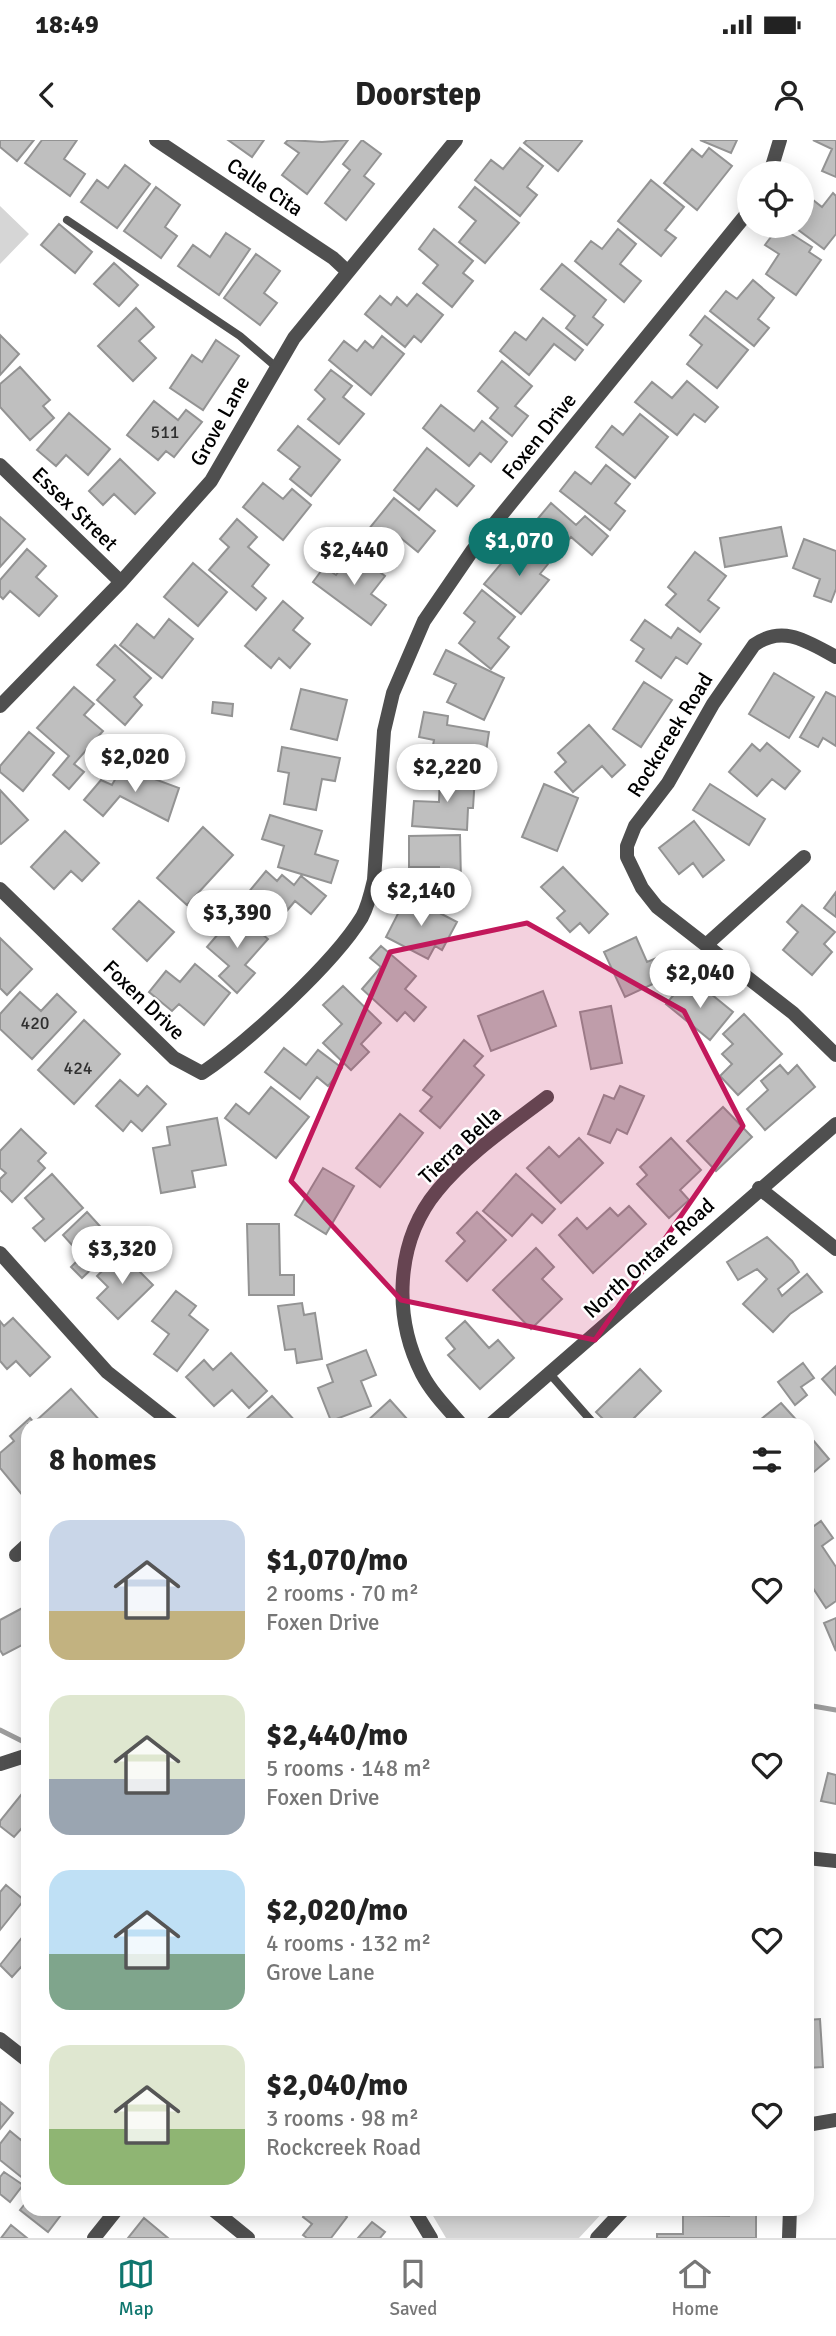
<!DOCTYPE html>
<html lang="en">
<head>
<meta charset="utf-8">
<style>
  :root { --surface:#fff; --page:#f2f2f2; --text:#222; --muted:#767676; --line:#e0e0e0; --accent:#0f766e }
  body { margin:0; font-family:Signika,sans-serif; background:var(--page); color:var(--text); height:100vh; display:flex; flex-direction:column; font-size:26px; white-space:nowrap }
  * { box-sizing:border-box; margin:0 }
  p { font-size:23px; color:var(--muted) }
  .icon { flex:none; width:38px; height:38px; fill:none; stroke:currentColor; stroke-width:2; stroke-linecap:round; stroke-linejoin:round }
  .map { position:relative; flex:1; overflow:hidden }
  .panel { position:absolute; left:21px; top:1278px; width:793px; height:798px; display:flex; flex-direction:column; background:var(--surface); border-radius:21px; box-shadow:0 4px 18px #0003 }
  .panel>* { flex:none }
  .tools { position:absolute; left:737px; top:21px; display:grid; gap:14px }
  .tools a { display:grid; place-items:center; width:77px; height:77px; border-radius:50%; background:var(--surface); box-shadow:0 4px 18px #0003; font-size:35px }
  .price { position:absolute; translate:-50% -60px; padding:0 16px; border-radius:24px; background:#fff; color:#222; font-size:23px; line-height:46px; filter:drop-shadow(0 2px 4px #0008) }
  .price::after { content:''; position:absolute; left:50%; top:42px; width:21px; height:16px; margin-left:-10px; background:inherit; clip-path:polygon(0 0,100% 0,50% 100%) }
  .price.selected { background:var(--accent); color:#fff }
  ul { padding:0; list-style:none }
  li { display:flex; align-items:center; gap:21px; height:175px; padding:0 28px }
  li span { display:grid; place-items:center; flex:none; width:196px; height:140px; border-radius:21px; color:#555 }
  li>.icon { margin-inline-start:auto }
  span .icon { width:84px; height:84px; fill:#fffc; stroke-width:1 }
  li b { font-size:30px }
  h2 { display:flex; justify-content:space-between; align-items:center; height:84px; padding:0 28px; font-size:30px }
  .status { display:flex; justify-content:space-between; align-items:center; height:49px; padding:0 35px; background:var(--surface); direction:ltr }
  .status svg { height:19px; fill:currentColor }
  header { display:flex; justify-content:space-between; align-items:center; height:91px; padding:0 28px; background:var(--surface); font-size:32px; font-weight:800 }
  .tab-bar { display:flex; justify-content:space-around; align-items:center; height:98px; border-top:2px solid var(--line); background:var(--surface); font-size:19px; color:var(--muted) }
  .tab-bar a { display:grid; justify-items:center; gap:4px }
  .tab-bar .selected { color:var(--accent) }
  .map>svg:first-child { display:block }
  .green { fill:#d6d6d6 }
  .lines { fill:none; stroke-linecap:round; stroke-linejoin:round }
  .stream { stroke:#9d9d9d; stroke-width:5 }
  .building { fill:#bfbfbf; stroke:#939393; stroke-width:2 }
  .service { stroke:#4f4f4f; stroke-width:8 }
  .minor { stroke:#4f4f4f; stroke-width:14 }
  .marked { fill:#c2185b; fill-opacity:0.2; stroke:#c2185b; stroke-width:5; stroke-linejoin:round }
  .labels { text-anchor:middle; stroke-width:5; stroke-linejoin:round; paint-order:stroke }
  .number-label { font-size:18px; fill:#303030 }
  .street-label { font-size:21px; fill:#000; stroke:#fff }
</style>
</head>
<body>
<div class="status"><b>18:49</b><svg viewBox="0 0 49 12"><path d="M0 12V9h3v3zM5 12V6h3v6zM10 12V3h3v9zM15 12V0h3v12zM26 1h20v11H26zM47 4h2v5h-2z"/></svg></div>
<header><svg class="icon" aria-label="back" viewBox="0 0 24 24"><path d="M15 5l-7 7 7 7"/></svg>Doorstep<svg class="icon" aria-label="person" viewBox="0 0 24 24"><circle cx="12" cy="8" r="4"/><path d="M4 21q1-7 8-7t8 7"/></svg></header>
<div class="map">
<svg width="836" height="2098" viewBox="0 0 836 2098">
  <rect width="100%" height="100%" fill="#fff"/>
  <path class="green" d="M 0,66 L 29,94 L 0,124 Z
    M 429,2069 L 606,2069 L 579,2098 L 446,2098 Z"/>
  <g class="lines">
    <path class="stream" d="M 807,1565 L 836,1570
      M 0,1590 L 28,1604"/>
  </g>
  <path class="building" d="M 0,0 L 34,0 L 17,21 L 0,7 Z
    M 42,0 L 77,0 L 64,19 L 85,34 L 70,56 L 25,23 Z
    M 228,0 L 264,0 L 252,17 Z
    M 288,0 L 322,2 L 348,0 L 307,54 L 282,35 L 299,13 L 285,3 Z
    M 362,0 L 381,14 L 364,36 L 374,44 L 346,80 L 325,63 L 350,30 L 343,24 Z
    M 527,0 L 581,0 L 582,1 L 558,31 L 524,3 Z
    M 700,0 L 737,0 L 731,13 Z
    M 813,0 L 836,0 L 836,37 L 822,31 L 832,9 Z
    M 520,8 L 543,26 L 527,47 L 537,55 L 520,76 L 475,40 L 491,20 L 503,29 Z
    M 709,8 L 732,26 L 697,70 L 664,43 L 692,9 L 702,17 Z
    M 125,25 L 150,44 L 117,88 L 81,62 L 97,40 L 108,48 Z
    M 651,40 L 684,67 L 665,90 L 676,98 L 661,116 L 618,81 Z
    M 156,47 L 180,65 L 165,87 L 177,96 L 161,118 L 124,91 Z
    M 475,47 L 519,83 L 485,123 L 459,102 L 476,81 L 459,67 Z
    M 833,53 L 836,56 L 836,94 L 824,109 L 793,86 L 802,86 L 802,64 L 807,68 L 813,60 L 822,67 Z
    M 59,84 L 92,112 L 75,133 L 41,105 Z
    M 779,86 L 812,107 L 809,112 L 821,120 L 796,155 L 766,134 L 779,114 L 765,105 Z
    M 434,89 L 473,121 L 463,133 L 473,141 L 452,167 L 423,143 L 438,125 L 419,109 Z
    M 618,89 L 636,104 L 620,124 L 641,141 L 624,162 L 575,121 L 591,101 L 602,109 Z
    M 226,93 L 250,109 L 219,155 L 178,126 L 193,105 L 210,117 Z
    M 256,114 L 280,131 L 264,153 L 277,163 L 260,185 L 224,158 Z
    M 114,123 L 138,145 L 119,166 L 94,144 Z
    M 562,124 L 606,160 L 593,177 L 603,185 L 587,205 L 566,188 L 575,176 L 541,149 Z
    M 753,140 L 774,158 L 758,179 L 769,188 L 754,206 L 710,171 L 726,151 L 737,159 Z
    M 417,154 L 443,175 L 421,202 L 414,196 L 405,207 L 365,174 L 380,156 L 391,165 L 397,157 L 407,166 Z
    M 136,168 L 154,187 L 139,201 L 156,218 L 133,241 L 98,206 Z
    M 705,176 L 748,210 L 717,248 L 687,224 L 702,205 L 690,195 Z
    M 543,178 L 583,210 L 575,220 L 554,204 L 529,235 L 500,211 L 515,192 L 526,200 Z
    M 0,195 L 19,214 L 0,235 Z
    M 382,196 L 404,214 L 371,255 L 329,220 L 344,201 L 357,211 L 365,201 L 373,208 Z
    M 216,200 L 239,216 L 203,270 L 170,248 L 192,215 L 202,222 Z
    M 502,221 L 532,246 L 515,266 L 528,276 L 512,296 L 490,278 L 498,268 L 478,251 Z
    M 20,227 L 50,260 L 43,266 L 54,278 L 30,300 L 0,267 L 0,244 Z
    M 331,230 L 352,246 L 343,257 L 364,274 L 339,304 L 308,279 L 325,259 L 315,250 Z
    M 687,241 L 718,267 L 705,282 L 694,274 L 677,295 L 635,262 L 652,242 L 672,258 Z
    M 154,261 L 178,280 L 186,270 L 202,282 L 174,317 L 166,311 L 158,320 L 127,295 Z
    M 441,265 L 474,291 L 482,281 L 507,302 L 491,322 L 480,313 L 469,326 L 423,288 Z
    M 69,273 L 110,309 L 88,335 L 66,315 L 56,326 L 37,310 Z
    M 640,274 L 668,297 L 635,338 L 596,307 L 612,286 L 623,295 Z
    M 298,286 L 340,320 L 311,356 L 290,339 L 300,327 L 278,310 Z
    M 427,308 L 474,346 L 457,366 L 436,349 L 419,370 L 394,350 Z
    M 120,319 L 155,353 L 135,374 L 114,354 L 103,365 L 89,351 Z
    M 606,325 L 630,344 L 615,363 L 625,371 L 610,390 L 560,351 L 575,332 L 591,344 Z
    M 263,343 L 283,359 L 292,349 L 311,365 L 283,400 L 243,367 Z
    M 394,358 L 435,391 L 418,412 L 397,395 L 379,418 L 359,401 Z
    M 551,363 L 576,385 L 585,376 L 608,396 L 592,415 L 571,397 L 552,419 L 524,395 Z
    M 0,377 L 25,399 L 0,427 Z
    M 237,379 L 257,397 L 248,407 L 269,425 L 252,446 L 266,458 L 256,470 L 209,430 L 229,407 L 220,399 Z
    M 781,387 L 787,416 L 725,427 L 720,398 Z
    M 804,399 L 836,411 L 836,449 L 831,462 L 814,456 L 820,439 L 793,428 Z
    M 520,401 L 548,424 L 540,434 L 549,440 L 521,474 L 484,444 Z
    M 27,409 L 46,426 L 36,437 L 57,456 L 39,476 L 10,451 L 3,459 L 0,456 L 0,440 Z
    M 353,412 L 385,436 L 371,454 L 386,465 L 371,485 L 313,442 L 324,427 L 336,435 Z
    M 695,412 L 726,436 L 708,460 L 719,468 L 700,492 L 666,465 L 676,454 L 668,447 Z
    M 193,423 L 227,452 L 198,486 L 164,457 Z
    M 482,450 L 515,477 L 498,498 L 509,507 L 491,529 L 459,503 L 475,482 L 464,473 Z
    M 283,461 L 303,478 L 293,490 L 310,504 L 290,528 L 279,518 L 271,528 L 245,506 Z
    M 169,479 L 193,499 L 162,538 L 120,505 L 137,484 L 154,498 Z
    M 645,480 L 671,498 L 678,488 L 701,504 L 687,524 L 676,517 L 661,538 L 636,521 L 644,509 L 631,500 Z
    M 115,505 L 151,538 L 134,557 L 142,565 L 125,585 L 97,560 L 115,540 L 97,525 Z
    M 446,510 L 504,538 L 484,580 L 447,562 L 456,544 L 434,534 Z
    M 774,533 L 814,557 L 789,598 L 749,574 Z
    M 644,542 L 672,560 L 641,607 L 613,589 Z
    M 74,547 L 94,564 L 84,575 L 103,591 L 74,624 L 84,632 L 69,649 L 53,635 L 69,616 L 37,588 Z
    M 301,549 L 347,560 L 337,600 L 291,589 Z
    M 826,552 L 836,557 L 836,606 L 823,598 L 818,607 L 800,597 Z
    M 213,562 L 233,564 L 232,576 L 212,573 Z
    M 424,572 L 448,576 L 447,585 L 489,592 L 484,625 L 431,616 L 434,600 L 419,597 Z
    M 589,585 L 625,625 L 612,637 L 602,626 L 573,652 L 555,632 L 566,622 L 558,613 Z
    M 29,592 L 54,613 L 23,651 L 0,632 L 0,626 Z
    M 767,603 L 800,631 L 785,649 L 772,639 L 757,656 L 729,632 L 752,604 L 760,611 Z
    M 282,607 L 340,618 L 335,641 L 322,639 L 316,670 L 284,664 L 289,633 L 278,631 Z
    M 122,627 L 179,648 L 168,681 L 120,656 L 103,676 L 84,660 L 101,640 L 112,645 Z
    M 440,634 L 475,636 L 473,668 L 468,668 L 467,690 L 412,686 L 414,661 L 439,662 Z
    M 544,644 L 578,658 L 557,711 L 522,697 Z
    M 710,644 L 765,679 L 749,705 L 693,670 Z
    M 0,650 L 28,680 L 1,704 L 0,703 Z
    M 270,675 L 322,691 L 315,714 L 338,721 L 331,743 L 278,727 L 284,706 L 262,699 Z
    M 694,681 L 724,720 L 703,737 L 693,723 L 679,734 L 659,708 Z
    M 203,687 L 233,715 L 187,765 L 157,738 Z
    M 65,691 L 99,723 L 82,741 L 71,731 L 54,749 L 31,727 Z
    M 460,695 L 461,741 L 440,741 L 439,727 L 409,727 L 409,696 Z
    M 563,727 L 608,774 L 589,793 L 580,783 L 570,792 L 557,778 L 565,771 L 541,747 Z
    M 266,731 L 277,741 L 282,735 L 294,745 L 301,736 L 326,756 L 311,774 L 295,761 L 270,791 L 238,765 Z
    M 836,752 L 836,777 L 824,768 Z
    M 407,756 L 457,782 L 442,810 L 435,806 L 428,819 L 386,797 Z
    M 139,761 L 174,792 L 147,821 L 113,789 Z
    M 802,765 L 835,792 L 824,804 L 832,812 L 812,835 L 783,810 L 798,792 L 787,782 Z
    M 237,772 L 268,799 L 245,825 L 255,833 L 237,853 L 219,836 L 229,826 L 207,807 Z
    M 636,797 L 647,822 L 659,817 L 668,837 L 625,857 L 604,812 Z
    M 0,798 L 32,829 L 7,855 L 0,848 Z
    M 381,806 L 416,836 L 405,849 L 426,867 L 414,881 L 405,872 L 397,881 L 362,849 L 381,827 L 370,818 Z
    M 195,824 L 230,853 L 204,885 L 179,864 L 172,871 L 149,852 L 166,831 L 180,842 Z
    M 700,845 L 733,872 L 710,900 L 666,864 L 681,846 L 691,855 Z
    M 343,846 L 381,883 L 361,904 L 369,912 L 351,930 L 323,903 L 342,884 L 323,865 Z
    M 543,851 L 556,886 L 491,911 L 478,876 Z
    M 20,852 L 41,871 L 57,854 L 76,872 L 32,919 L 0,889 L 0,874 Z
    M 611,866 L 622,923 L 591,929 L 580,872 Z
    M 744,874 L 782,914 L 738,955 L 720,936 L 732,924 L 722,914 L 733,904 L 723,894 Z
    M 84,880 L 120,914 L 74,964 L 38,930 Z
    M 464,900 L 483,916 L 474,926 L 484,935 L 440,988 L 420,971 L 432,957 L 423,950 Z
    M 284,908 L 306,925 L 318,910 L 342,928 L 328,946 L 317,937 L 300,959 L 265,932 Z
    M 780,925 L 788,934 L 797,925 L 815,947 L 765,990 L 747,969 L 768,950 L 761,941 Z
    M 120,940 L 138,956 L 147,946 L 166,964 L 142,991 L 131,981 L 123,991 L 96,966 Z
    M 620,946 L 644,956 L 627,994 L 617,989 L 610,1003 L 588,994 L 604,955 L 614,959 Z
    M 271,947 L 309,977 L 276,1018 L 225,978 L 236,964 L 249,974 Z
    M 723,967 L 752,997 L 716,1031 L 687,1001 Z
    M 400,974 L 423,993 L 380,1047 L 356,1028 Z
    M 217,978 L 226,1025 L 192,1031 L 195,1047 L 161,1053 L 153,1008 L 170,1005 L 167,987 Z
    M 21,989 L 46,1013 L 38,1021 L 45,1028 L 12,1062 L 0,1050 L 0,1039 L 6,1033 L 0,1028 L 0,1011 Z
    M 579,998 L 603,1023 L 561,1063 L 527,1028 L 549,1007 L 559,1017 Z
    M 671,998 L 701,1030 L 680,1050 L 689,1060 L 669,1078 L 637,1044 L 647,1035 L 640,1027 Z
    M 323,1028 L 354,1046 L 326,1094 L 295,1075 Z
    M 52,1034 L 83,1068 L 45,1101 L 33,1088 L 44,1079 L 25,1058 Z
    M 516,1034 L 555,1069 L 542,1083 L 532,1074 L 512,1096 L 483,1071 Z
    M 629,1066 L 646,1084 L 593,1133 L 559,1095 L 577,1078 L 587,1089 L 610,1068 L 618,1076 Z
    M 87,1072 L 117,1105 L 82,1138 L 71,1127 L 82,1116 L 63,1095 Z
    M 477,1072 L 506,1100 L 467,1141 L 446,1121 L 465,1101 L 457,1093 Z
    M 247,1084 L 279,1084 L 280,1135 L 294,1135 L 294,1155 L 249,1155 Z
    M 767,1097 L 792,1121 L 799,1132 L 778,1149 L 782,1156 L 807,1134 L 822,1152 L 790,1174 L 773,1192 L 743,1164 L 767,1139 L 757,1129 L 738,1140 L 727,1122 Z
    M 536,1108 L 554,1127 L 542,1139 L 562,1159 L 531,1189 L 493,1150 Z
    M 121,1113 L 153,1145 L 118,1179 L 97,1158 L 108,1147 L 97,1136 Z
    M 176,1151 L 196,1166 L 189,1175 L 208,1190 L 177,1231 L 154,1214 L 169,1194 L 152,1181 Z
    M 302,1163 L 304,1175 L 315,1173 L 322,1219 L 297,1223 L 295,1209 L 285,1210 L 278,1166 Z
    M 13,1178 L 50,1217 L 30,1236 L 16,1221 L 7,1229 L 0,1221 L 0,1181 L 4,1186 Z
    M 465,1181 L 489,1208 L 498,1200 L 514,1218 L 480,1249 L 448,1215 L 455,1209 L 446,1198 Z
    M 366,1210 L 376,1235 L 361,1241 L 371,1266 L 331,1281 L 318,1248 L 333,1242 L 327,1225 Z
    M 231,1213 L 267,1251 L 249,1268 L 232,1250 L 214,1266 L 186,1237 L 204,1220 L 213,1230 Z
    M 803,1223 L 814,1238 L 801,1247 L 807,1255 L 795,1265 L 778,1242 Z
    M 836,1226 L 836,1255 L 822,1239 Z
    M 640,1229 L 661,1251 L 634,1278 L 641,1284 L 608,1284 L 596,1272 Z
    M 71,1249 L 103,1284 L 43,1284 L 38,1279 Z
    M 272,1256 L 298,1284 L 247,1284 L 244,1281 Z
    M 390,1260 L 407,1279 L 401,1284 L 364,1284 Z
    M 781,1263 L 800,1284 L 755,1284 Z
    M 30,1278 L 35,1284 L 28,1284 L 28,1353 L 24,1357 L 0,1328 L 0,1313 L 14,1301 L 10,1296 Z
    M 807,1293 L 829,1319 L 808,1337 L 807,1336 Z
    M 821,1381 L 833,1398 L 822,1406 L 836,1427 L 836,1461 L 826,1468 L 807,1439 L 807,1391 Z
    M 28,1465 L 28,1502 L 3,1515 L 0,1510 L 0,1480 Z
    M 836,1478 L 836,1511 L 824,1483 Z
    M 828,1633 L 836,1635 L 836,1664 L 821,1661 Z
    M 21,1655 L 28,1661 L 28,1693 L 22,1688 L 14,1697 L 0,1686 L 0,1681 Z
    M 6,1745 L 24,1760 L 0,1790 L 0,1752 Z
    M 28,1790 L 28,1832 L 21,1827 L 12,1837 L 0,1825 Z
    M 820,1879 L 823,1927 L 807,1928 L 807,1880 Z
    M 0,1962 L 13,1973 L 0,1989 Z
    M 10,1991 L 21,2000 L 28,1992 L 28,2037 L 25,2040 L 0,2020 L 0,2004 Z
    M 4,2032 L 23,2045 L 10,2062 L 0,2054 L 0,2037 Z
    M 28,2060 L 28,2068 L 60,2068 L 64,2071 L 48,2092 L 20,2070 Z
    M 309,2068 L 339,2068 L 347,2077 L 331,2098 L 307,2098 L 303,2095 L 312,2084 L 303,2077 Z
    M 729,2068 L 756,2068 L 756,2098 L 657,2098 L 657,2094 L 683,2094 L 683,2075 L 729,2076 Z
    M 144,2078 L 168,2098 L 128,2098 Z
    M 372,2082 L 385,2092 L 380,2098 L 358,2098 Z
    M 11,2085 L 27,2098 L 1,2098 Z"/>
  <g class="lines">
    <path class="service" d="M 67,80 L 240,196 L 275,226
      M 550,1234 L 594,1284"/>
    <path class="minor" d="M 156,0 L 333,118 L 348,132
      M 770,33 L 780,0
      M 0,325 L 121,442
      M 836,517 C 808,502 783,484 754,505 L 713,564 L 668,643 L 635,686 L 627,706 L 627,717 L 642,748 L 657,767 L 793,873 L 836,915
      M 0,566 L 121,442 L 211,341 L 294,198 L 456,0
      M 0,749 L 174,918 L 202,933 C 248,902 334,823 362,777 C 368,766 371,753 374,740 L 384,591 L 393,553 L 424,481 L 472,411 L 749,71
      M 706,805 L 804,717
      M 759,1048 L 836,1109
      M 0,1113 L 107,1232 L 173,1284
      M 461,1284 C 447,1268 432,1253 422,1234 C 393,1177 395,1102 437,1051 C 467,1014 509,986 547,957
      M 491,1284 L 836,984
      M 16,1415 L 28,1404
      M 0,1624 L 28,1615
      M 807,1718 L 836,1721
      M 0,1899 L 28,1921
      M 807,1985 L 836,1980
      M 211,2068 L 248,2098
      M 413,2068 L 431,2098
      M 94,2098 L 118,2068
      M 597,2098 L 625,2068
      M 789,2098 L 790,2068"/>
  </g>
  <path class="marked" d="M 527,783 L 684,871 L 743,986 L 595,1200 L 401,1160 L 291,1041 L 390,812 Z"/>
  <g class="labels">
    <g class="number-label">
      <text x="165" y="298">511</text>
      <text x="35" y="889">420</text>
      <text x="78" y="934">424</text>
    </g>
    <g class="street-label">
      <text transform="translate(265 47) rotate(34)" y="7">Calle Cita</text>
      <text transform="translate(220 281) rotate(-61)" y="7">Grove Lane</text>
      <text transform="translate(539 296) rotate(-51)" y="7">Foxen Drive</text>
      <text transform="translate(75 369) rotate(44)" y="7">Essex Street</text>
      <text transform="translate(670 595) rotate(-58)" y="7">Rockcreek Road</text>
      <text transform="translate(144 860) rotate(44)" y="7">Foxen Drive</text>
      <text transform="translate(460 1005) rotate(-43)" y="7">Tierra Bella</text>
      <text transform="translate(649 1118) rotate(-42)" y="7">North Ontare Road</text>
    </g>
  </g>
</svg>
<div class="tools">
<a><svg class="icon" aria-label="locate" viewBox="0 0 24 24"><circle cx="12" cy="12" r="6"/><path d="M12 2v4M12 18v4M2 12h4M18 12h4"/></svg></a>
</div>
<b class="price selected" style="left:519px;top:438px">$1,070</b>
<b class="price" style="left:354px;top:447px">$2,440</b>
<b class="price" style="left:135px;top:654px">$2,020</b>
<b class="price" style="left:447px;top:664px">$2,220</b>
<b class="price" style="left:421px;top:788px">$2,140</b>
<b class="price" style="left:237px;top:810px">$3,390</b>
<b class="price" style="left:700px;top:870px">$2,040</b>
<b class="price" style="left:122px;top:1146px">$3,320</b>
<section class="panel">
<h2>8 homes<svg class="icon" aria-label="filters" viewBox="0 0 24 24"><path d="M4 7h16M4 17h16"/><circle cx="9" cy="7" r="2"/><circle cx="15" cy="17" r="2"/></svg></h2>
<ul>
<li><span style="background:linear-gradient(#c9d6e8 65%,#c2b280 0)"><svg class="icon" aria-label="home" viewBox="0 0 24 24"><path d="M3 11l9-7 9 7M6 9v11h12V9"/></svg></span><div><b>$1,070/mo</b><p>2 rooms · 70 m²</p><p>Foxen Drive</p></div><svg class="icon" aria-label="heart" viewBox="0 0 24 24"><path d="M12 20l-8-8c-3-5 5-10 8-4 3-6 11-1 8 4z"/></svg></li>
<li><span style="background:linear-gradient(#dfe7d0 60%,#9aa5b1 0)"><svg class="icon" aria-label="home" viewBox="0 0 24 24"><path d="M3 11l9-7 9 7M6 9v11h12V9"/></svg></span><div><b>$2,440/mo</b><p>5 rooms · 148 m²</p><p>Foxen Drive</p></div><svg class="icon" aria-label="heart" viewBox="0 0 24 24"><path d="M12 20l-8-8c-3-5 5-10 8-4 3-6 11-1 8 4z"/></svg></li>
<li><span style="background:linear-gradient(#bfe0f5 60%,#7fa58c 0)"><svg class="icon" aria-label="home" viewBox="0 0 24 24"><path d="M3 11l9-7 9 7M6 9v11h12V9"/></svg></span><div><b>$2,020/mo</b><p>4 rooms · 132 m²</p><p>Grove Lane</p></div><svg class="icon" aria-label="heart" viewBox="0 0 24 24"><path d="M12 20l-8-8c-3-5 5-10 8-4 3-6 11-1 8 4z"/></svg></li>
<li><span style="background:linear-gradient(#dfe7d0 60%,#8fb573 0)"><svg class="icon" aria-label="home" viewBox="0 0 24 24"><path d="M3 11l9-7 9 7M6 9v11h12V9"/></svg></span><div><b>$2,040/mo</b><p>3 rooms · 98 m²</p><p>Rockcreek Road</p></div><svg class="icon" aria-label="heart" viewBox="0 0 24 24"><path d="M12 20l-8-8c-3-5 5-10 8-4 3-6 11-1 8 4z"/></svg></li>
</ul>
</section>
</div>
<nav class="tab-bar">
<a class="selected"><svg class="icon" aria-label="map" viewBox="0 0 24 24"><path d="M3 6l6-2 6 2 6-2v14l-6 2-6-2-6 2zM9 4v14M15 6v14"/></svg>Map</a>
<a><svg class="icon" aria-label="saved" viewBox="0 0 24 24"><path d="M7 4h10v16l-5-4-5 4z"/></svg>Saved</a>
<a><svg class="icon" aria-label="home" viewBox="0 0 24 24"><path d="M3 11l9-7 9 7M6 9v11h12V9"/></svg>Home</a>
</nav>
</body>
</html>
